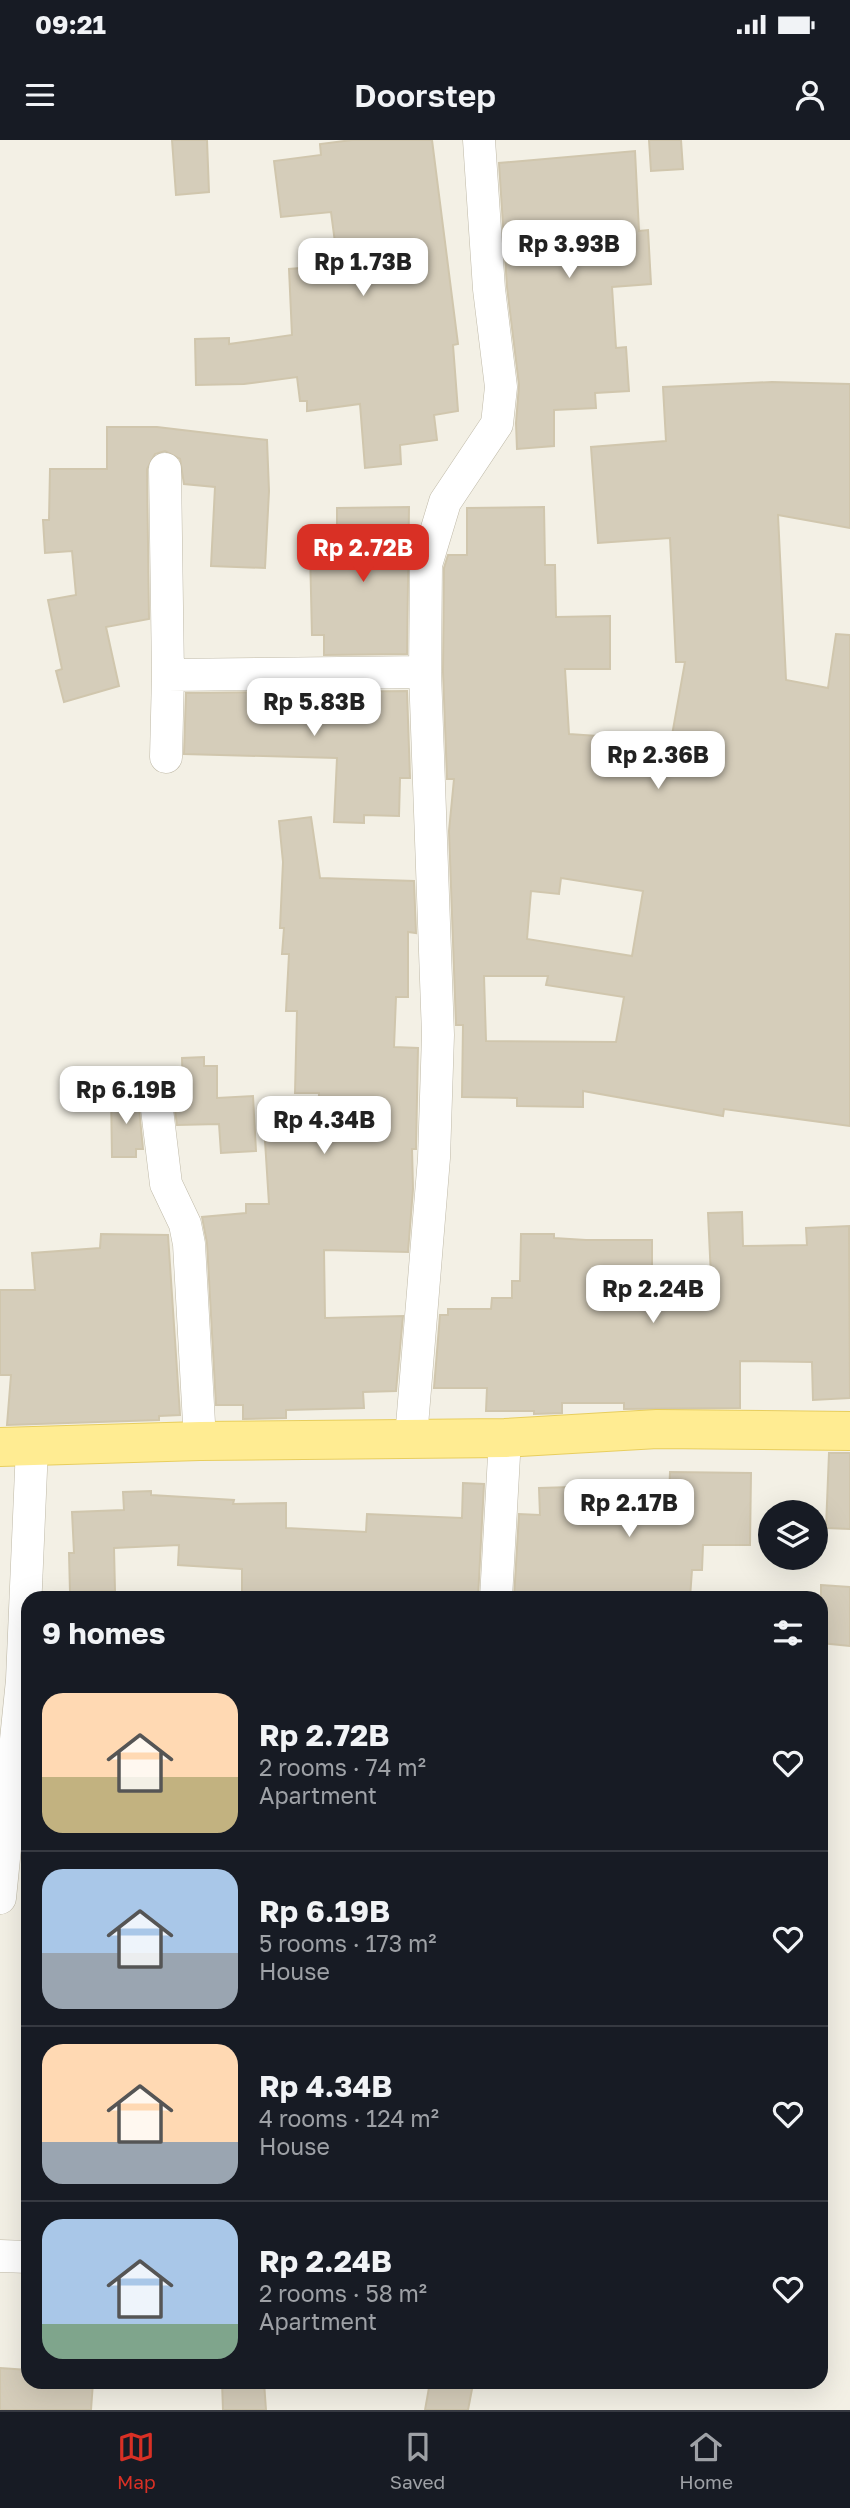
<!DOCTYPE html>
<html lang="en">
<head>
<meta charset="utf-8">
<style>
  :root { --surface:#171b24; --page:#20242c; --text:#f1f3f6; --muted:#9ea1a6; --line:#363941; --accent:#d93025 }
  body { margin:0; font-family:"Golos Text",sans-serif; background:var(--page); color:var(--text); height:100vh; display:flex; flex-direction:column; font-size:26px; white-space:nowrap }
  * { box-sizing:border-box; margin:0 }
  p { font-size:23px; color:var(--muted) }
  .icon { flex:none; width:38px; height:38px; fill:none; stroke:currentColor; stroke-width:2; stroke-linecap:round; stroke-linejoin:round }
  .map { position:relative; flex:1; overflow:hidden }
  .drawer { position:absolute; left:21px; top:1451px; width:807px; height:798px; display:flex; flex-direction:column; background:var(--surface); border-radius:21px; box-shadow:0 7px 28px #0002 }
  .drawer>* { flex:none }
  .buttons { position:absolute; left:758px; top:1360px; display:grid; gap:14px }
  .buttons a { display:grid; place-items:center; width:70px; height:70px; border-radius:50%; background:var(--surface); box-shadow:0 7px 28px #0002; font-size:35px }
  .price { position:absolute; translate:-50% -60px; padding:0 16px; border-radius:14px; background:#fff; color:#222; font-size:23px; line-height:46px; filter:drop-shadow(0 2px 4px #0008) }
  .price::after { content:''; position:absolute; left:50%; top:42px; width:21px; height:16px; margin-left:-10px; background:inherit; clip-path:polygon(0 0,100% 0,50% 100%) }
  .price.selected { background:var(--accent); color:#fff }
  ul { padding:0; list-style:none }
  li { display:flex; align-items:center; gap:21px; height:175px; padding:0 21px }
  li+li { border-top:2px solid var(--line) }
  li span { display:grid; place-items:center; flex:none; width:196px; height:140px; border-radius:21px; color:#555 }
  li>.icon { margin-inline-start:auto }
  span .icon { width:84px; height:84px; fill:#fffc; stroke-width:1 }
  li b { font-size:30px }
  h2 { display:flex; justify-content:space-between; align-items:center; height:84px; padding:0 21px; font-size:30px }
  .status { display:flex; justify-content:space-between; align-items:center; height:49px; padding:0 35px; background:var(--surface); direction:ltr }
  .status svg { height:19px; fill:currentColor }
  header { display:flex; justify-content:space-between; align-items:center; height:91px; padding:0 21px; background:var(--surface); font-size:32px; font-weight:600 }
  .menu { display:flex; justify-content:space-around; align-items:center; height:98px; border-top:2px solid var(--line); background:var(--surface); font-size:19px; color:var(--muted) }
  .menu a { display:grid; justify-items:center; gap:4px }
  .menu .selected { color:var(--accent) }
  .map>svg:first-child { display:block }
  .building { fill:#d5cdba; stroke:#d0c6ad; stroke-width:2; fill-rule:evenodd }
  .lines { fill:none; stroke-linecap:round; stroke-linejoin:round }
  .minor-casing { stroke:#bfb9a7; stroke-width:33 }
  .major-casing { stroke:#e8ce5e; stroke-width:40 }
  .minor { stroke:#fff; stroke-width:32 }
  .major { stroke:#ffec92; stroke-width:38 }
</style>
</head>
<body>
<div class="status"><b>09:21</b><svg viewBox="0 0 49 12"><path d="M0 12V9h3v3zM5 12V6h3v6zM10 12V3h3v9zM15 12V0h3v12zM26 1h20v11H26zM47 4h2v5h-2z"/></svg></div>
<header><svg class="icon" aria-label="menu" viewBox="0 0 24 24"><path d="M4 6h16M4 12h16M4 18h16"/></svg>Doorstep<svg class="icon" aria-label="person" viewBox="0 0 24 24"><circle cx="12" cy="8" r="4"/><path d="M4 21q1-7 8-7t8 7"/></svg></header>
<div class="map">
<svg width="850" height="2270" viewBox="0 0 850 2270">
  <rect width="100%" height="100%" fill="#f3f0e5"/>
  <path class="building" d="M 172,0 L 207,0 L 209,52 L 176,55 Z
    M 352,0 L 432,0 L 458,204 L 453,205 L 458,271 L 434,275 L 437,300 L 400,305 L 401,324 L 365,328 L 360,264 L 307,271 L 307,261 L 300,261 L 297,237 L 244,244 L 196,245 L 195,199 L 229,198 L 229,204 L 292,195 L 289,129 L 338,125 L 331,72 L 281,77 L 274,21 L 321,15 L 320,4 Z
    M 649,0 L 681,0 L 683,29 L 651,31 Z
    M 635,11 L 639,91 L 648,90 L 651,144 L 612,147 L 616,208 L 626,207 L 629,251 L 595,253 L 596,268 L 554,270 L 554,306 L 517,309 L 516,283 L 519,245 L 507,147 L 499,23 Z
    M 772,242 L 850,244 L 850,388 L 778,375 L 786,540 L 828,548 L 836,494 L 850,495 L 850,986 L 724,969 L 723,976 L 583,951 L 583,967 L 517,966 L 517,958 L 462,957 L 463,885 L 456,885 L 449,691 L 454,639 L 447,639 L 443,532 L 444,428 L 448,415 L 467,415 L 467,368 L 544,367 L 545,425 L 555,425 L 556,477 L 610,476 L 610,529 L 565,529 L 569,594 L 671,601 L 685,522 L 676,522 L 670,398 L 598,403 L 591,307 L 666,301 L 663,247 ZM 561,738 L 643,751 L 632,816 L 527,799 L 531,751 L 559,754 ZM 484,836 L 548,836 L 546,845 L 624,857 L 616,902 L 486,901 Z
    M 107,287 L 157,287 L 267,300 L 269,351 L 265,428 L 211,426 L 215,347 L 184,344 L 180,319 L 165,311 L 155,314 L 147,329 L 149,479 L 106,487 L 119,546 L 64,562 L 56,531 L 62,529 L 48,460 L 76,455 L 72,411 L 45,413 L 43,380 L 49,380 L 50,329 L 107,329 Z
    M 409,367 L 407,514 L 324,515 L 324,495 L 312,495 L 310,410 L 337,409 L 337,368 Z
    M 407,551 L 410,638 L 400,638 L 399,676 L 364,675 L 364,683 L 334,682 L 337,618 L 184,614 L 186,553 Z
    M 311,677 L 320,738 L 414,741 L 416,793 L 408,792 L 408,857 L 396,857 L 394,907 L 418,908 L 416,1009 L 412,1009 L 413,1049 L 408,1112 L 324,1110 L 325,1178 L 403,1176 L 396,1251 L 363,1252 L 364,1268 L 286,1270 L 286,1278 L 243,1279 L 243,1265 L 216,1265 L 207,1103 L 202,1077 L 246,1073 L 246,1064 L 269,1064 L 265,1001 L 318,997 L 319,953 L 295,953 L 297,871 L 286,871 L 289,814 L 282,814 L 284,788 L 280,788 L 283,722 L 279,681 Z
    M 204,917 L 204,926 L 217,926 L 217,958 L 253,956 L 256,1011 L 221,1013 L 219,984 L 177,985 L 173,956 L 183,956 L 182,918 Z
    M 135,953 L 135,958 L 138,958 L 143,1009 L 136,1009 L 136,1017 L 112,1017 L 111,954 Z
    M 742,1072 L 743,1106 L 807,1105 L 806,1088 L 849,1086 L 850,1258 L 813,1260 L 812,1222 L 740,1221 L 740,1268 L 624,1269 L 624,1263 L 562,1263 L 562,1273 L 534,1274 L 534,1271 L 486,1271 L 487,1248 L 434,1248 L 440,1175 L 448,1175 L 448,1169 L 491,1169 L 492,1158 L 512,1158 L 512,1141 L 520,1141 L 521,1094 L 554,1094 L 554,1098 L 586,1100 L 652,1100 L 652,1158 L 712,1158 L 708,1073 Z
    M 101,1094 L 168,1095 L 180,1275 L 159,1276 L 159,1280 L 7,1285 L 11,1235 L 0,1235 L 0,1150 L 35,1150 L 32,1113 L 100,1108 Z
    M 829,1313 L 850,1313 L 850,1389 L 826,1388 Z
    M 670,1332 L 751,1333 L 750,1405 L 703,1405 L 702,1430 L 692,1430 L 690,1458 L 514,1458 L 519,1374 L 540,1375 L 539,1348 L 571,1347 L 571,1352 L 669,1359 Z
    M 463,1343 L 484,1344 L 478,1458 L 242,1458 L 242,1429 L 178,1425 L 179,1405 L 114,1408 L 115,1451 L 70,1452 L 69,1413 L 74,1413 L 72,1372 L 124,1370 L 123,1352 L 151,1351 L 151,1355 L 234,1360 L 233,1364 L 286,1363 L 286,1388 L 366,1392 L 367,1374 L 462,1378 Z
    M 821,1445 L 850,1447 L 850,1506 L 821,1503 Z
    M 0,2228 L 28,2230 L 28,2242 L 93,2242 L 91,2270 L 0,2270 Z
    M 222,2242 L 264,2242 L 266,2270 L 223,2270 Z
    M 430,2242 L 473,2244 L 468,2270 L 425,2270 Z"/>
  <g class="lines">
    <defs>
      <path id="minor" d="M 165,329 L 168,535 L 425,532
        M 166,617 L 168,535
        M 156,961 L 166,1044 L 185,1084 L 189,1104 L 200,1301
        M 411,1298 L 434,1018 L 438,895 L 425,532 L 426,425 L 445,362 L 497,284 L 501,247 L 489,149 L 479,0
        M 496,1458 L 505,1298
        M 0,1758 L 22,1540 L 32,1307
        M 0,2116 L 28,2117"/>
      <path id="major" d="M 0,1307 L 200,1301 L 505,1298 L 657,1289 L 850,1291"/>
    </defs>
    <use href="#minor" class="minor-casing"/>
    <use href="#major" class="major-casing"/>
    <use href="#minor" class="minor"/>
    <use href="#major" class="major"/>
  </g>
</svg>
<div class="buttons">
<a><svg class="icon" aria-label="layers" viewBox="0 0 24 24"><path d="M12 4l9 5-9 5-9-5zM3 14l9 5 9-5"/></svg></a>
</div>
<b class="price" style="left:569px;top:140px">Rp 3.93B</b>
<b class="price" style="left:363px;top:158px">Rp 1.73B</b>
<b class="price selected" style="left:363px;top:444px">Rp 2.72B</b>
<b class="price" style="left:314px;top:598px">Rp 5.83B</b>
<b class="price" style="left:658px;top:651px">Rp 2.36B</b>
<b class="price" style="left:126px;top:986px">Rp 6.19B</b>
<b class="price" style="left:324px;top:1016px">Rp 4.34B</b>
<b class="price" style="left:653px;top:1185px">Rp 2.24B</b>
<b class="price" style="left:629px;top:1399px">Rp 2.17B</b>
<section class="drawer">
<h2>9 homes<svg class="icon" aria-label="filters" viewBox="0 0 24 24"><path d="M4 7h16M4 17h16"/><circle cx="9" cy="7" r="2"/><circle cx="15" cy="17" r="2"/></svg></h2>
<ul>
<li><span style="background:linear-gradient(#ffd9b3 60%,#c2b280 0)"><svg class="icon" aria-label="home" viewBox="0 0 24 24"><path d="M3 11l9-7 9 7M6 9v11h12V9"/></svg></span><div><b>Rp 2.72B</b><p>2 rooms · 74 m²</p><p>Apartment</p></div><svg class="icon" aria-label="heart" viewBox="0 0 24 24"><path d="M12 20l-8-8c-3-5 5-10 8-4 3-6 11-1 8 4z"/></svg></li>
<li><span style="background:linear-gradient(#a9c7e8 60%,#9aa5b1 0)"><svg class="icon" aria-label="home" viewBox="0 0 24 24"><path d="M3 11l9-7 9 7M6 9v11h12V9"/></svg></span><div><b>Rp 6.19B</b><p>5 rooms · 173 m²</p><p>House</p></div><svg class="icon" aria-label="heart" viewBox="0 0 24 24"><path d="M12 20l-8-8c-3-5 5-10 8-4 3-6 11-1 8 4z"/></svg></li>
<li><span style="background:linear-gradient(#ffd9b3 70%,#9aa5b1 0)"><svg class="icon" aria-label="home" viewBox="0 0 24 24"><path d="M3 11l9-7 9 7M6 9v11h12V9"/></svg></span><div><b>Rp 4.34B</b><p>4 rooms · 124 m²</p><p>House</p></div><svg class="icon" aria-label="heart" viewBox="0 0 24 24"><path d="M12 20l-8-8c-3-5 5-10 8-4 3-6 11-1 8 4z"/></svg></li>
<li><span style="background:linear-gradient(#a9c7e8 75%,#7fa58c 0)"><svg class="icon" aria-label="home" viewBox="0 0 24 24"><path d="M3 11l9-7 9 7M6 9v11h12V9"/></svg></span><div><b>Rp 2.24B</b><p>2 rooms · 58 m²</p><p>Apartment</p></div><svg class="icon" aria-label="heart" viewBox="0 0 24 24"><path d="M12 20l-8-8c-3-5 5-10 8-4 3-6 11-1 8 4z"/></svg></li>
</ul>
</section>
</div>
<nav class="menu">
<a class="selected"><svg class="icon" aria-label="map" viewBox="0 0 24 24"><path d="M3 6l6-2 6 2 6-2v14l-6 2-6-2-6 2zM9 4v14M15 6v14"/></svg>Map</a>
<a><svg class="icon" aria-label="saved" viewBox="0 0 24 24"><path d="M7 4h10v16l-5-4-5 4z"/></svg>Saved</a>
<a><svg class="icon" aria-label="home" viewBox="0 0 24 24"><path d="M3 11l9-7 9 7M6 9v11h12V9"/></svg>Home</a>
</nav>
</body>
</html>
